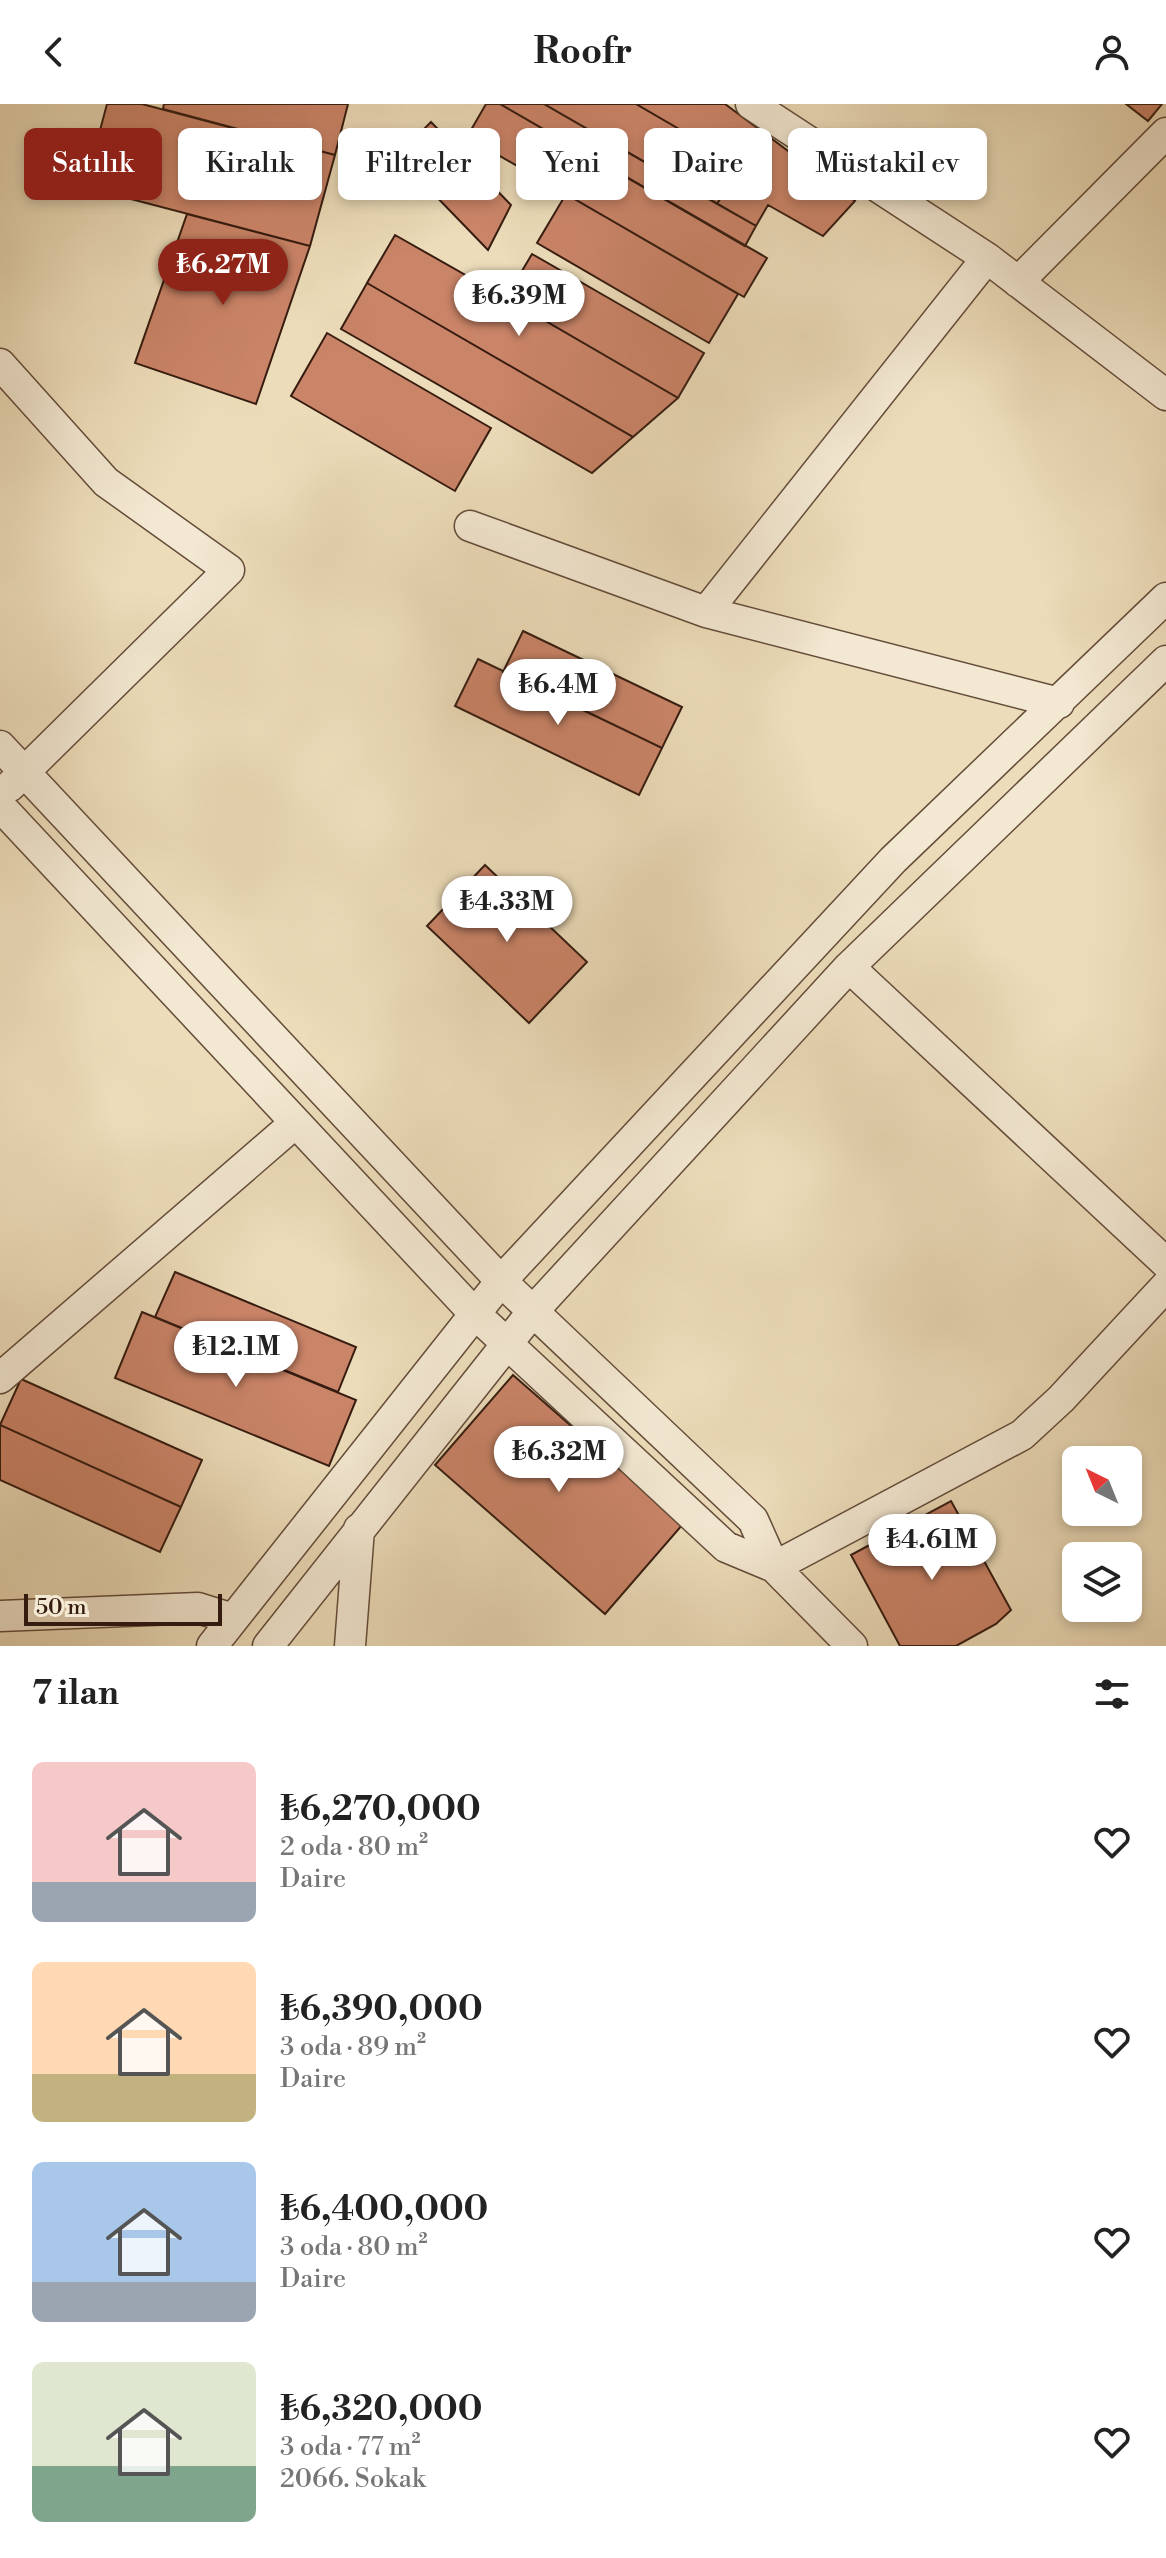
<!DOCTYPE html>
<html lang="tr">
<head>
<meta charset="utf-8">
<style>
  :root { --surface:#fff; --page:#f2f2f2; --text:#222; --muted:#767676; --accent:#8f2418 }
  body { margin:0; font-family:"Libre Bodoni",serif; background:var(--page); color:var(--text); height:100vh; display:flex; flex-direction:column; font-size:30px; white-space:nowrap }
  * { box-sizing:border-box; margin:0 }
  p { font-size:26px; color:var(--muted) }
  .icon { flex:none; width:44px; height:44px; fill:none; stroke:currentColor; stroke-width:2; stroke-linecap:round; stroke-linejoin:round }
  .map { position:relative; height:1542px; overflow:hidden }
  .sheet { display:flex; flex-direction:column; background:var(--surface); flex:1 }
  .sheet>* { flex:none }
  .top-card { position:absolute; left:24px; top:24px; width:1118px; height:72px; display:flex; gap:16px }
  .needle { width:52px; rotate:317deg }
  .tools { position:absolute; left:1062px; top:1342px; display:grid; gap:16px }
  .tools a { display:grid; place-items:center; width:80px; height:80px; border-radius:12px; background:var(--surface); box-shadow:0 4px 12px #0003; font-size:40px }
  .scale { position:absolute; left:24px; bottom:20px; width:198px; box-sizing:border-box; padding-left:8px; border:4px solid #361c10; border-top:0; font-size:22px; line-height:28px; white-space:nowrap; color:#361c10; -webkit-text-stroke:6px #f3e8d2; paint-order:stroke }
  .price { position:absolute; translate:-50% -68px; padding:0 18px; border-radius:28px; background:#fff; color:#222; font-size:26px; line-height:52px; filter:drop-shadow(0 2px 4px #0008) }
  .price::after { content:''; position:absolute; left:50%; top:48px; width:24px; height:18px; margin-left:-12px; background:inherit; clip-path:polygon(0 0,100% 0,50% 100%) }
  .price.current { background:var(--accent); color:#fff }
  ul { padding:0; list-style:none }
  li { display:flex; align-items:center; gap:24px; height:200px; padding:0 32px }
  li span { display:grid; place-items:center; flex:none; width:224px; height:160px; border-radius:12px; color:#555 }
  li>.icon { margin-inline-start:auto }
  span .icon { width:96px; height:96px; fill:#fffc; stroke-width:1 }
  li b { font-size:34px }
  h2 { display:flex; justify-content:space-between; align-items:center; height:96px; padding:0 32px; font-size:34px }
  .pill { padding:0 28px; border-radius:12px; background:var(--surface); box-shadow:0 4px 12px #0003; font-size:28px; line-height:72px }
  .pill.current { background:var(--accent); color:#fff }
  header { display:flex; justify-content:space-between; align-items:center; height:104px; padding:0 32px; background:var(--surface); font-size:36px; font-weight:700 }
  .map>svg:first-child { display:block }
  .building { fill:#ca8468; stroke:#361c10; stroke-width:2 }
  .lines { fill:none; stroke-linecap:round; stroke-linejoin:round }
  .minor-casing { stroke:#644c3a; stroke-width:33 }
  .minor { stroke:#f3e8d2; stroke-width:30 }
</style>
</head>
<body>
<header><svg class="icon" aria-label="back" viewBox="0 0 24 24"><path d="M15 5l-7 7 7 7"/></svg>Roofr<svg class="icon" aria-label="person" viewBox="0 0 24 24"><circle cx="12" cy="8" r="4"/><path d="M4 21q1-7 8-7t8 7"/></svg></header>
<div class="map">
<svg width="1166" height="1542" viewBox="0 0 1166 1542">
  <rect width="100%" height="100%" fill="#ecdcb9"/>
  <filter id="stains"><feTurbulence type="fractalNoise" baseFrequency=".0025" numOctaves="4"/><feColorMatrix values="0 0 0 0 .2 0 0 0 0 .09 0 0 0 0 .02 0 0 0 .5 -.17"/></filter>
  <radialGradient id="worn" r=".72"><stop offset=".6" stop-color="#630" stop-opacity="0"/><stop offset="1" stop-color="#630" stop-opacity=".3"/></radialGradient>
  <path class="building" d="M 107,0 L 142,0 L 335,51 L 310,142 L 85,83 Z
    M 164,0 L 348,0 L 335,51 L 163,5 Z
    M 486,0 L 500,0 L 767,154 L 744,193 L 467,33 Z
    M 500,0 L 544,0 L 756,122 L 745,142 Z
    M 544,0 L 636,0 L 741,61 L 717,100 Z
    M 636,0 L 725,0 L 855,97 L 823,132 L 768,101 L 756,122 L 717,100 L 741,61 Z
    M 1126,0 L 1162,0 L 1148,17 Z
    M 431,18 L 511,101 L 488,146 L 397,52 Z
    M 566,90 L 738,190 L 709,239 L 537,139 Z
    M 187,110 L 310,142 L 256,300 L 135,259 Z
    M 395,131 L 506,194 L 678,294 L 633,333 L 367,179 Z
    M 532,150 L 704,249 L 678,294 L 506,194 Z
    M 367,179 L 633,333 L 592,369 L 341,225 Z
    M 327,229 L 491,324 L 455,387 L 291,292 Z
    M 523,527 L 682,603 L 662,644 L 503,568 Z
    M 478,555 L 662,644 L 639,691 L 455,602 Z
    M 485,761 L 587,858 L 529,919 L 427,822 Z
    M 175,1168 L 356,1243 L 338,1288 L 155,1213 Z
    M 142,1208 L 356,1296 L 329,1362 L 115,1274 Z
    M 513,1271 L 683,1420 L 605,1510 L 435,1361 Z
    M 21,1275 L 202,1356 L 181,1403 L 0,1321 Z
    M 0,1321 L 181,1403 L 160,1448 L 0,1376 Z
    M 951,1397 L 1011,1506 L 996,1520 L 956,1542 L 900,1542 L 851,1451 Z"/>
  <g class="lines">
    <defs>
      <path id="minor" d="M 751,0 L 987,154 L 1166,291
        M 1018,178 L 1166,29
        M 0,260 L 106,378 L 229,466 L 10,682
        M 470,422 L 706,508 L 1059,599
        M 706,508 L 987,154
        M 0,642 L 501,1177 L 753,1416 L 774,1463 L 852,1542
        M 0,702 L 473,1208 L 726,1443 L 774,1463
        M 849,863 L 1166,1159
        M 0,1274 L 294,1020
        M 774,1463 L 1022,1331 L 1061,1295 L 1166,1182
        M 0,1512 L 198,1504 L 233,1515
        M 212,1542 L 501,1177 L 893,756 L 1166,494
        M 268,1542 L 533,1207 L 849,863 L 1166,557
        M 350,1542 L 359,1425"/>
    </defs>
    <use href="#minor" class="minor-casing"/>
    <use href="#minor" class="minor"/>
  </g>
  <rect width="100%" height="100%" filter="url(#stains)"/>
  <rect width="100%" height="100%" fill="url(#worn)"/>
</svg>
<div class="tools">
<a><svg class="needle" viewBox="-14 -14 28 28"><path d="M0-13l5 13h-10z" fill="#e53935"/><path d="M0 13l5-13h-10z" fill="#767676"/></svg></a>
<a><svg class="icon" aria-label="layers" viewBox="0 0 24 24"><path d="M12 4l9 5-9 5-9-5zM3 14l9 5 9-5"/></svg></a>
</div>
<div class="scale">50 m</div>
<b class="price current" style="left:223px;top:203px">₺6.27M</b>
<b class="price" style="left:519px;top:234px">₺6.39M</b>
<b class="price" style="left:558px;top:623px">₺6.4M</b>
<b class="price" style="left:507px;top:840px">₺4.33M</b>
<b class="price" style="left:236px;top:1285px">₺12.1M</b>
<b class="price" style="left:559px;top:1390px">₺6.32M</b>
<b class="price" style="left:932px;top:1478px">₺4.61M</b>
<div class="top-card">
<a class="pill current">Satılık</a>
<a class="pill">Kiralık</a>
<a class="pill">Filtreler</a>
<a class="pill">Yeni</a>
<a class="pill">Daire</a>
<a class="pill">Müstakil ev</a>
</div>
</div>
<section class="sheet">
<h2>7 ilan<svg class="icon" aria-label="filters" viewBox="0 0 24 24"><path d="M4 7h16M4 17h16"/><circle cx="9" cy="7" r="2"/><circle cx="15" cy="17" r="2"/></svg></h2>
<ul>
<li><span style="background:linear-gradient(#f6c9c9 75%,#9aa5b1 0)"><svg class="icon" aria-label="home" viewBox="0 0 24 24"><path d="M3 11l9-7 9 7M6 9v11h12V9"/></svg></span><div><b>₺6,270,000</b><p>2 oda · 80 m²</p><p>Daire</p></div><svg class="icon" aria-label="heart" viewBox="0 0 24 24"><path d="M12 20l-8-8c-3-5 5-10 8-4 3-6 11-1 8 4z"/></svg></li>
<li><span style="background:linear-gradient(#ffd9b3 70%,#c2b280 0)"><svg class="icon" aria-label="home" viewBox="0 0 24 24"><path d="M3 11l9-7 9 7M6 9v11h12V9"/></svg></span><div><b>₺6,390,000</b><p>3 oda · 89 m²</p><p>Daire</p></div><svg class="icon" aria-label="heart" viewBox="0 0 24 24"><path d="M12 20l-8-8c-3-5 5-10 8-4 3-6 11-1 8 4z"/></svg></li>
<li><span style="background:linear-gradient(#a9c7e8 75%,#9aa5b1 0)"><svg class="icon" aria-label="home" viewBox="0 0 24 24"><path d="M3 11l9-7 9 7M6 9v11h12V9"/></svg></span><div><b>₺6,400,000</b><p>3 oda · 80 m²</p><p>Daire</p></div><svg class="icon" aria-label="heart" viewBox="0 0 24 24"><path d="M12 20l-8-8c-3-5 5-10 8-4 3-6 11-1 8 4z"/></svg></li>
<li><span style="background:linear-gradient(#dfe7d0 65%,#7fa58c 0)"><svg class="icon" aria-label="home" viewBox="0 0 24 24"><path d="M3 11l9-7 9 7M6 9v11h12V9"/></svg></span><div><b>₺6,320,000</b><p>3 oda · 77 m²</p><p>2066. Sokak</p></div><svg class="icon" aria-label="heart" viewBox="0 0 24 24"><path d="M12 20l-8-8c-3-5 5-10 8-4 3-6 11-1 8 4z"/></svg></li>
</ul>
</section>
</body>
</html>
